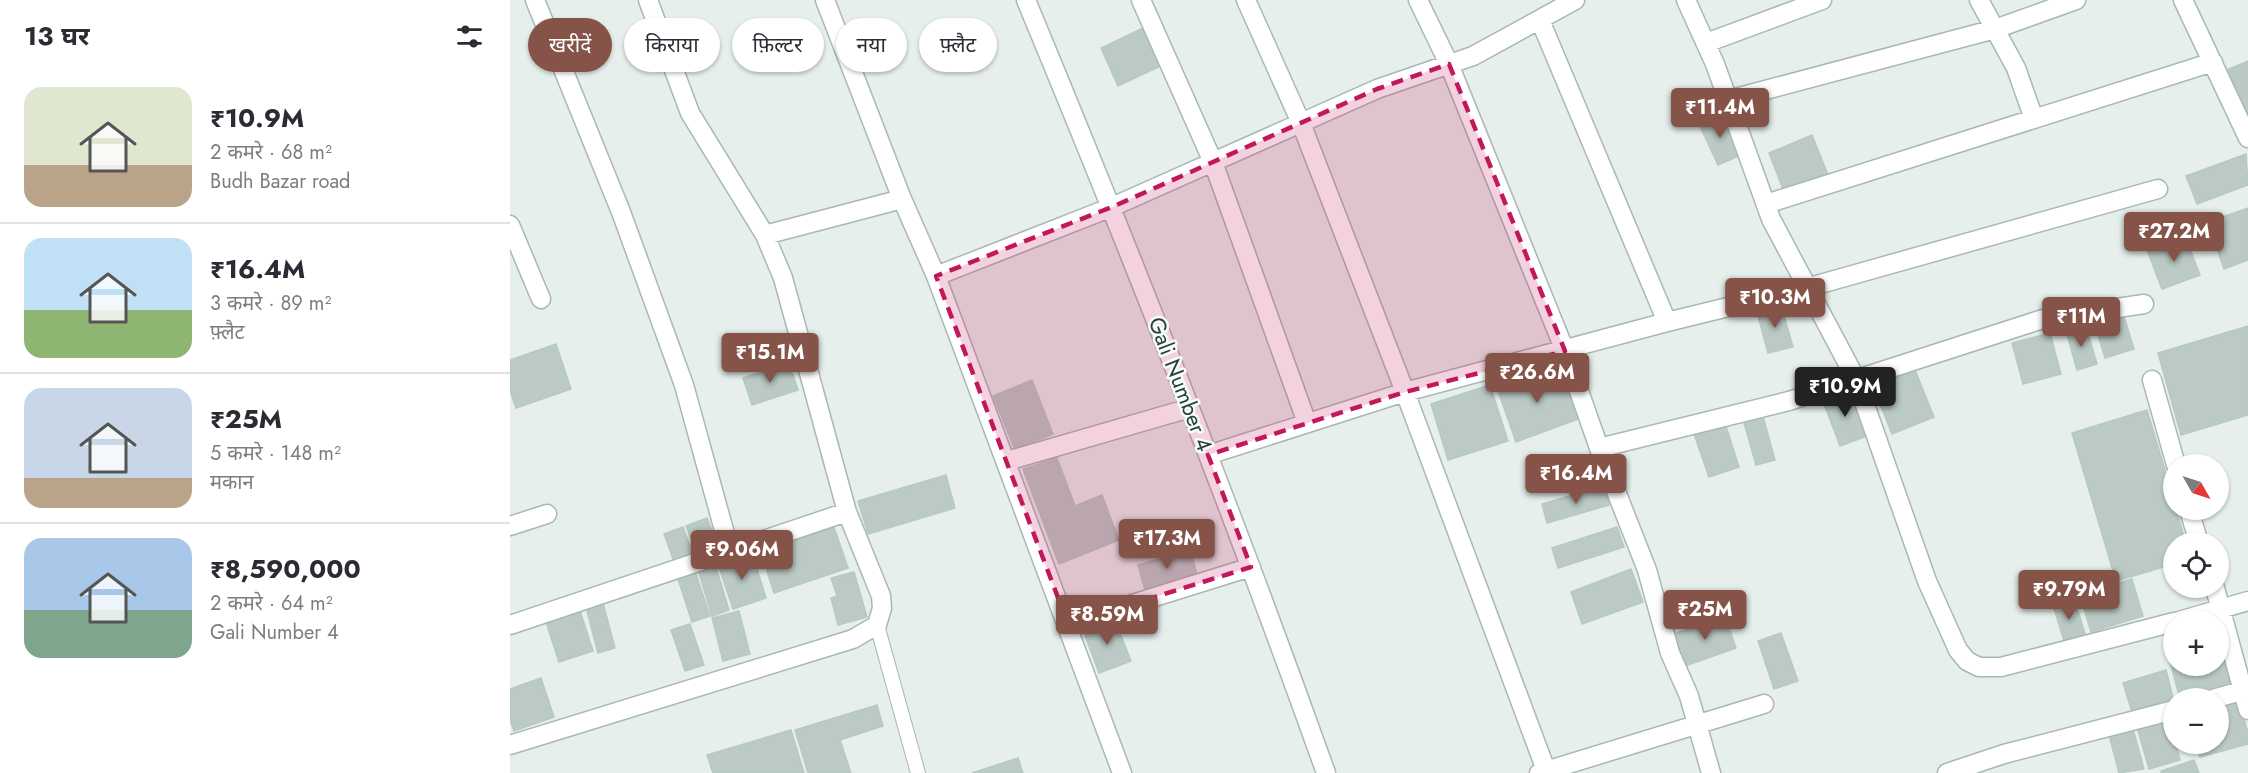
<!DOCTYPE html>
<html lang="hi">
<head>
<meta charset="utf-8">
<style>
  :root { --surface:#fff; --page:#f2f2f3; --text:#2b2b33; --muted:#7c7c81; --line:#e1e1e2; --accent:#855347 }
  body { margin:0; font-family:Jost,"Noto Sans Devanagari",sans-serif; background:var(--page); color:var(--text); height:100vh; display:flex; flex-direction:column; font-size:22px; white-space:nowrap }
  * { box-sizing:border-box; margin:0 }
  p { font-size:20px; color:var(--muted) }
  .icon { flex:none; width:33px; height:33px; fill:none; stroke:currentColor; stroke-width:2; stroke-linecap:round; stroke-linejoin:round }
  .map { position:relative; flex:1; overflow:hidden }
  .panel { display:flex; flex-direction:column; background:var(--surface); width:510px }
  .panel>* { flex:none }
  .guide { position:absolute; left:18px; top:18px; width:570px; height:54px; display:flex; gap:12px }
  .needle { width:39px; rotate:129deg }
  .buttons { position:absolute; left:1653px; top:454px; display:grid; gap:12px }
  .buttons a { display:grid; place-items:center; width:66px; height:66px; border-radius:50%; background:var(--surface); box-shadow:0 2px 4px #0004; font-size:30px }
  .price { position:absolute; translate:-50% -51px; padding:0 14px; border-radius:6px; background:var(--accent); color:#fff; font-size:20px; line-height:39px; filter:drop-shadow(0 2px 3px #0008) }
  .price::after { content:''; position:absolute; left:50%; top:36px; width:18px; height:14px; margin-left:-9px; background:inherit; clip-path:polygon(0 0,100% 0,50% 100%) }
  .price.selected { background:#222; color:#fff }
  ul { padding:0; list-style:none }
  li { display:flex; align-items:center; gap:18px; height:150px; padding:0 24px }
  li+li { border-top:2px solid var(--line) }
  li span { display:grid; place-items:center; flex:none; width:168px; height:120px; border-radius:18px; color:#555 }
  li>.icon { margin-inline-start:auto }
  span .icon { width:72px; height:72px; fill:#fffc; stroke-width:1 }
  li b { font-size:26px }
  h2 { display:flex; justify-content:space-between; align-items:center; height:72px; padding:0 24px; font-size:26px }
  .chip { padding:0 21px; border-radius:27px; background:var(--surface); box-shadow:0 2px 4px #0004; font-size:21px; line-height:54px }
  .chip.selected { background:var(--accent); color:#fff }
  main { display:flex; flex:1; min-height:0 }
  .map>svg:first-child { display:block }
  .building { fill:#bbcac4; stroke:#b8c9c2; stroke-width:1.5 }
  .lines { fill:none; stroke-linecap:round; stroke-linejoin:round }
  .service-casing { stroke:#a8b8b2; stroke-width:16 }
  .minor-casing { stroke:#a8b8b2; stroke-width:21 }
  .service { stroke:#fff; stroke-width:14 }
  .minor { stroke:#fff; stroke-width:18 }
  .marked { fill:#c2185b; fill-opacity:0.2; stroke:#c2185b; stroke-width:4.5; stroke-dasharray:12 8; stroke-linejoin:round }
  .labels { text-anchor:middle; stroke-width:5; stroke-linejoin:round; paint-order:stroke }
  .street-label { font-size:22px; fill:#24423a; stroke:#f7fbf9 }
</style>
</head>
<body>
<main>
<section class="panel">
<h2>13 घर<svg class="icon" aria-label="filters" viewBox="0 0 24 24"><path d="M4 7h16M4 17h16"/><circle cx="9" cy="7" r="2"/><circle cx="15" cy="17" r="2"/></svg></h2>
<ul>
<li><span style="background:linear-gradient(#dfe7d0 65%,#b9a48a 0)"><svg class="icon" aria-label="home" viewBox="0 0 24 24"><path d="M3 11l9-7 9 7M6 9v11h12V9"/></svg></span><div><b>₹10.9M</b><p>2 कमरे · 68 m²</p><p>Budh Bazar road</p></div></li>
<li><span style="background:linear-gradient(#bfe0f5 60%,#8fb573 0)"><svg class="icon" aria-label="home" viewBox="0 0 24 24"><path d="M3 11l9-7 9 7M6 9v11h12V9"/></svg></span><div><b>₹16.4M</b><p>3 कमरे · 89 m²</p><p>फ़्लैट</p></div></li>
<li><span style="background:linear-gradient(#c9d6e8 75%,#b9a48a 0)"><svg class="icon" aria-label="home" viewBox="0 0 24 24"><path d="M3 11l9-7 9 7M6 9v11h12V9"/></svg></span><div><b>₹25M</b><p>5 कमरे · 148 m²</p><p>मकान</p></div></li>
<li><span style="background:linear-gradient(#a9c7e8 60%,#7fa58c 0)"><svg class="icon" aria-label="home" viewBox="0 0 24 24"><path d="M3 11l9-7 9 7M6 9v11h12V9"/></svg></span><div><b>₹8,590,000</b><p>2 कमरे · 64 m²</p><p>Gali Number 4</p></div></li>
</ul>
</section>
<div class="map">
<svg width="1738" height="773" viewBox="0 0 1738 773">
  <rect width="100%" height="100%" fill="#e6efeb"/>
  <path class="building" d="M 635,27 L 653,65 L 608,86 L 591,48 Z
    M 1738,61 L 1738,112 L 1737,113 L 1717,70 Z
    M 1212,113 L 1231,155 L 1208,165 L 1189,124 Z
    M 1302,135 L 1319,177 L 1275,194 L 1259,153 Z
    M 1736,154 L 1738,185 L 1687,204 L 1676,176 Z
    M 1738,208 L 1738,260 L 1714,269 L 1698,222 Z
    M 1675,236 L 1690,275 L 1652,289 L 1637,250 Z
    M 1271,305 L 1283,347 L 1258,353 L 1247,312 Z
    M 1613,313 L 1624,349 L 1595,358 L 1584,322 Z
    M 1576,326 L 1587,364 L 1567,370 L 1556,331 Z
    M 1738,326 L 1738,415 L 1671,435 L 1648,353 Z
    M 1540,333 L 1551,374 L 1513,384 L 1502,343 Z
    M 46,344 L 61,389 L 6,408 L 0,391 L 0,360 Z
    M 279,363 L 288,390 L 242,405 L 233,378 Z
    M 1048,365 L 1068,419 L 1006,442 L 987,388 Z
    M 1405,370 L 1424,417 L 1382,434 L 1363,386 Z
    M 522,380 L 543,434 L 505,450 L 483,396 Z
    M 980,385 L 998,441 L 938,460 L 921,404 Z
    M 1340,391 L 1357,436 L 1330,446 L 1313,401 Z
    M 1637,410 L 1664,500 L 1664,510 L 1666,510 L 1676,543 L 1664,543 L 1664,564 L 1606,581 L 1562,433 Z
    M 1252,413 L 1265,460 L 1246,465 L 1233,419 Z
    M 1215,423 L 1229,467 L 1199,477 L 1184,434 Z
    M 547,458 L 565,506 L 592,495 L 609,540 L 549,564 L 513,469 Z
    M 436,475 L 445,508 L 358,534 L 348,501 Z
    M 1094,486 L 1099,505 L 1037,523 L 1032,504 Z
    M 197,518 L 210,550 L 188,558 L 176,526 Z
    M 173,527 L 185,560 L 166,567 L 154,534 Z
    M 324,527 L 338,568 L 264,593 L 251,552 Z
    M 1107,527 L 1114,547 L 1048,568 L 1042,548 Z
    M 680,550 L 687,574 L 635,590 L 628,565 Z
    M 242,553 L 256,598 L 223,609 L 208,564 Z
    M 205,564 L 219,610 L 202,616 L 188,570 Z
    M 1121,569 L 1133,602 L 1072,624 L 1061,592 Z
    M 185,571 L 200,616 L 182,622 L 167,576 Z
    M 344,572 L 357,617 L 328,625 L 321,598 L 327,596 L 321,578 Z
    M 1622,579 L 1633,616 L 1581,632 L 1570,595 Z
    M 1563,595 L 1577,640 L 1556,647 L 1542,602 Z
    M 93,603 L 105,648 L 88,653 L 76,607 Z
    M 70,611 L 83,651 L 49,662 L 36,622 Z
    M 229,611 L 240,654 L 213,661 L 202,618 Z
    M 1215,616 L 1226,648 L 1175,666 L 1164,634 Z
    M 604,618 L 621,661 L 589,673 L 573,630 Z
    M 180,624 L 194,665 L 175,671 L 161,630 Z
    M 1271,633 L 1288,681 L 1264,689 L 1248,641 Z
    M 1709,643 L 1721,687 L 1681,699 L 1670,699 L 1659,658 L 1664,657 L 1664,666 L 1708,666 Z
    M 1656,670 L 1664,702 L 1623,715 L 1613,683 Z
    M 31,678 L 44,717 L 4,731 L 0,720 L 0,689 Z
    M 1728,696 L 1738,733 L 1738,744 L 1690,757 L 1687,744 L 1708,744 L 1708,702 Z
    M 367,705 L 373,726 L 330,740 L 341,773 L 298,773 L 285,730 Z
    M 1659,718 L 1664,744 L 1666,744 L 1670,760 L 1639,769 L 1627,727 Z
    M 1623,729 L 1634,769 L 1609,773 L 1599,735 Z
    M 281,730 L 294,773 L 203,773 L 197,755 Z
    M 508,758 L 513,773 L 462,773 Z
    M 1684,760 L 1689,773 L 1651,773 L 1651,771 Z"/>
  <g class="lines">
    <defs>
      <path id="service" d="M 367,625 L 408,773"/>
      <path id="minor" d="M 25,0 L 111,212 L 174,385 L 220,552
        M 315,0 L 392,199 L 426,276 L 612,773
        M 516,0 C 622,255 723,513 816,773
        M 631,0 L 703,162 L 797,423
        M 736,0 L 791,123 L 895,392 L 1037,773
        M 908,0 L 939,64 L 1055,351 L 1089,448 L 1137,570 L 1160,653 L 1179,696 L 1201,773
        M 1176,0 L 1205,64 L 1261,219 L 1346,379 L 1417,581 L 1448,650 L 1457,661 L 1469,667 L 1491,667 L 1664,622
        M 1469,0 L 1506,68 L 1524,119
        M 1673,0 L 1738,138
        M 1030,20 L 1157,322
        M 1196,43 L 1312,0
        M 1218,100 L 1485,29 L 1566,0
        M 1256,204 L 1703,62
        M 0,225 L 31,299
        M 255,235 L 392,199
        M 426,276 L 602,207 L 867,89 L 963,56 L 1065,0
        M 1642,380 L 1666,465
        M 1089,448 L 1279,401 L 1533,319 L 1634,304
        M 698,455 L 895,392 L 1157,322 L 1296,288 L 1648,189
        M 497,461 L 680,408
        M 1679,510 L 1689,543
        M 0,526 L 37,514
        M 1705,588 L 1738,710
        M 1669,621 L 1738,601
        M 558,624 L 741,567
        M 0,625 L 337,512
        M 1703,699 L 1738,689
        M 0,745 L 343,639 L 367,625 L 372,608 L 371,596 L 337,512 L 273,278 L 255,235 L 180,113 L 138,0
        M 1029,773 L 1254,704
        M 1437,773 L 1494,754 L 1664,710"/>
    </defs>
    <use href="#service" class="service-casing"/>
    <use href="#minor" class="minor-casing"/>
    <use href="#service" class="service"/>
    <use href="#minor" class="minor"/>
  </g>
  <path class="marked" d="M 939,64 L 1055,351 L 895,392 L 698,455 L 741,567 L 558,624 L 426,276 L 602,207 L 867,89 Z"/>
  <g class="labels">
    <g class="street-label">
      <text transform="translate(671 384) rotate(69)" y="8">Gali Number 4</text>
    </g>
  </g>
</svg>
<div class="buttons">
<a><svg class="needle" viewBox="-14 -14 28 28"><path d="M0-13l5 13h-10z" fill="#e53935"/><path d="M0 13l5-13h-10z" fill="#7c7c81"/></svg></a>
<a><svg class="icon" aria-label="locate" viewBox="0 0 24 24"><circle cx="12" cy="12" r="6"/><path d="M12 2v4M12 18v4M2 12h4M18 12h4"/></svg></a>
<a>+</a>
<a>−</a>
</div>
<b class="price" style="left:1210px;top:139px">₹11.4M</b>
<b class="price" style="left:1664px;top:263px">₹27.2M</b>
<b class="price" style="left:1265px;top:329px">₹10.3M</b>
<b class="price" style="left:1571px;top:348px">₹11M</b>
<b class="price" style="left:260px;top:384px">₹15.1M</b>
<b class="price" style="left:1027px;top:404px">₹26.6M</b>
<b class="price selected" style="left:1335px;top:418px">₹10.9M</b>
<b class="price" style="left:1066px;top:505px">₹16.4M</b>
<b class="price" style="left:657px;top:570px">₹17.3M</b>
<b class="price" style="left:232px;top:581px">₹9.06M</b>
<b class="price" style="left:1559px;top:621px">₹9.79M</b>
<b class="price" style="left:1195px;top:641px">₹25M</b>
<b class="price" style="left:597px;top:646px">₹8.59M</b>
<div class="guide">
<a class="chip selected">खरीदें</a>
<a class="chip">किराया</a>
<a class="chip">फ़िल्टर</a>
<a class="chip">नया</a>
<a class="chip">फ़्लैट</a>
</div>
</div>
</main>
</body>
</html>
